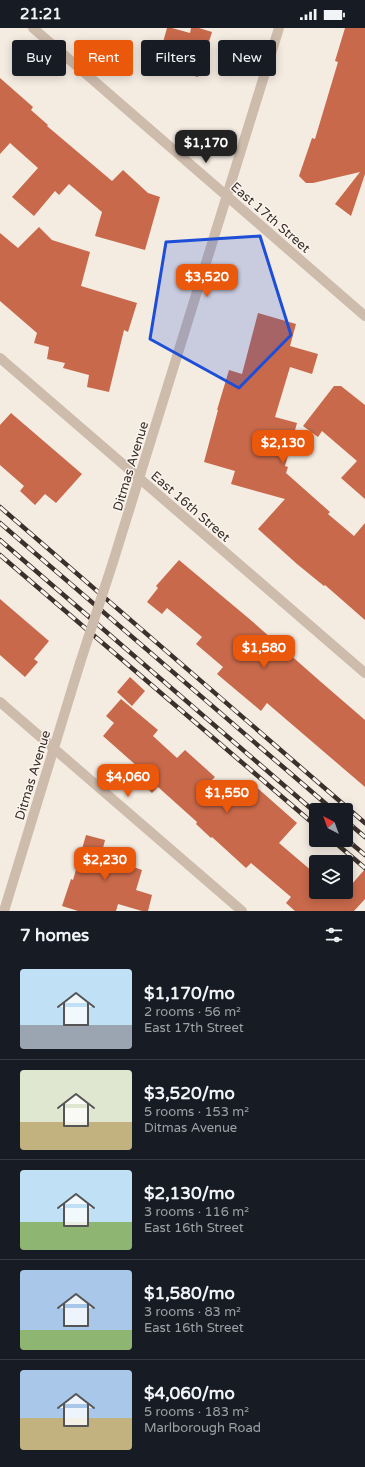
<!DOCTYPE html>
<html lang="en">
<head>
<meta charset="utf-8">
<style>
  :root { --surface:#171b24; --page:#242831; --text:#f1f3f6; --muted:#9ea1a6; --line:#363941; --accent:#ea580c }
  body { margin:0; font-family:"Varela Round",sans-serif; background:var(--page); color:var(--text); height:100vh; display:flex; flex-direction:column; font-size:15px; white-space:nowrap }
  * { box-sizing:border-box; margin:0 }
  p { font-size:13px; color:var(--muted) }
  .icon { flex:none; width:22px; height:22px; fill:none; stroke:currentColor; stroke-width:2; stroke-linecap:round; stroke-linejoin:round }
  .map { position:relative; height:883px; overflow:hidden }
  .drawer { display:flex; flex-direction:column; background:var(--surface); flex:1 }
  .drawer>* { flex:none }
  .guide { position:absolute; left:12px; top:12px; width:341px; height:36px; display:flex; gap:8px }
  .needle { width:26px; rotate:319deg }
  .buttons { position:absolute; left:309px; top:775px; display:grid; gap:8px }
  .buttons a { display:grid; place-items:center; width:44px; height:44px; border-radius:4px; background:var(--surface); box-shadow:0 2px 10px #0003; font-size:20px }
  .price { position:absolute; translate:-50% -34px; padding:0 9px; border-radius:8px; background:var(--accent); color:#fff; font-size:13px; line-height:26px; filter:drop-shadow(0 1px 2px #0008) }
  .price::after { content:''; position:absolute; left:50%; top:24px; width:12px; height:9px; margin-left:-6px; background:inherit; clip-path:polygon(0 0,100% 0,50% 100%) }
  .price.current { background:#222; color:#fff }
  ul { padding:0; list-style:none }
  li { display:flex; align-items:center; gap:12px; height:100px; padding:0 20px }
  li+li { border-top:1px solid var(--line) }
  li span { display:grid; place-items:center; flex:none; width:112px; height:80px; border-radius:4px; color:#555 }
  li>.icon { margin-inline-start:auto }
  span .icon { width:48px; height:48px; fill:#fffc; stroke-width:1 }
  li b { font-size:17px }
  h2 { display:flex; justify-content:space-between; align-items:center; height:48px; padding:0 20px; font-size:17px }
  .chip { padding:0 14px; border-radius:4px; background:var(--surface); box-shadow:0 2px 10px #0003; font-size:14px; line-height:36px }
  .chip.current { background:var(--accent); color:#fff }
  .status { display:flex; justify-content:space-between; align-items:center; height:28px; padding:0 20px; background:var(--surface); direction:ltr }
  .status svg { height:11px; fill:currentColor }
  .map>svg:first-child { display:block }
  .building { fill:#c8694b }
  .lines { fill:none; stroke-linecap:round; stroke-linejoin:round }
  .minor { stroke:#cdbbac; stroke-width:10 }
  .rail-casing { stroke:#3b302b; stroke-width:4.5 }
  .rail { stroke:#fbf5ee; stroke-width:3; stroke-dasharray:9; stroke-linecap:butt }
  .minor-bridge { stroke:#cdbbac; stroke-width:10 }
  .marked { fill:#1d4ed8; fill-opacity:0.2; stroke:#1d4ed8; stroke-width:3; stroke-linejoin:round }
  .labels { text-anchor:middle; stroke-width:3; stroke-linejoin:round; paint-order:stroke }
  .street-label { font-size:13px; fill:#3b302b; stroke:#fbf5ee }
</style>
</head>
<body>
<div class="status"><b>21:21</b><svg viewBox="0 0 49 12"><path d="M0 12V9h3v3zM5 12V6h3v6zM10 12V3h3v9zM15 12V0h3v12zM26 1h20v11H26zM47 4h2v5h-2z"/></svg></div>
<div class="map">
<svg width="365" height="883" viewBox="0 0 365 883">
  <rect width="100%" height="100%" fill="#f4ebe1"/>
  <path class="building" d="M 167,0 L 172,0 L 190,5 L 191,0 L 199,0 L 212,4 L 198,49 L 165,40 L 167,35 L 158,32 Z
    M 345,0 L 365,0 L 365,146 L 351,188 L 335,176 L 360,144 L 313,155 L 306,155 L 299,148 L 312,110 L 315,111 L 338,34 L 335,33 Z
    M 0,50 L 33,79 L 31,82 L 48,97 L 47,98 L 112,153 L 123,142 L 148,165 L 160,169 L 145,222 L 95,208 L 102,184 L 69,156 L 59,167 L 55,163 L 34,188 L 12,169 L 38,140 L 10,115 L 0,126 Z
    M 39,199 L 52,212 L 90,224 L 81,258 L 137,275 L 128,304 L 124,302 L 109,364 L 87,359 L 89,347 L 63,340 L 65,335 L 47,331 L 49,319 L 34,315 L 37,305 L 0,273 L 0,205 L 18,220 Z
    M 258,285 L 296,296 L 290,318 L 318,326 L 312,346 L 290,339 L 275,389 L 297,395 L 285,438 L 288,439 L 286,445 L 330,484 L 328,486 L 354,508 L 365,495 L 365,592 L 325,557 L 324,558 L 297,536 L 258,501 L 285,471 L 231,456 L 235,443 L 204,434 L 218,382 L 217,382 L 229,342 L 242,346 Z
    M 334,358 L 341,358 L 365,377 L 365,471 L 341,450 L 357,433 L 322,403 L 318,409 L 303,398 Z
    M 11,385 L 82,446 L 56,475 L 45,466 L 35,477 L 20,463 L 24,458 L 0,437 L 0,397 Z
    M 179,532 L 253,594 L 321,654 L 365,692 L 365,759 L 267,675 L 261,683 L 217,646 L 223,639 L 196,616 L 202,609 L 167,580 L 162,586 L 147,574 L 158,560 L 156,558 Z
    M 0,571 L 49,613 L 34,631 L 38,634 L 25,649 L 0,627 Z
    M 130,649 L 145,663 L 132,678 L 117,664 Z
    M 121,671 L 158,702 L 153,708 L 177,730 L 185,722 L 215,749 L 211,753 L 235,776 L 253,756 L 297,795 L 279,815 L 313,844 L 316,840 L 316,864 L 346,864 L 346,851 L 352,856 L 365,841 L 365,871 L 354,883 L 295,883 L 286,875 L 291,869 L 251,835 L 246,840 L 212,809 L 211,810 L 196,796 L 197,794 L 158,759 L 152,765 L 131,746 L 138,739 L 103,708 L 114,695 L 106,688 Z
    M 86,807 L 105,812 L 103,820 L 131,828 L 129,835 L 132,836 L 131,838 L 142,842 L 136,862 L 152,867 L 148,883 L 142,883 L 118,876 L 116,883 L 78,883 L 62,878 L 71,851 L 73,852 Z"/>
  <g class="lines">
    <path class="minor" d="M 33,0 L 365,288
      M 0,330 L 365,645
      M 113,534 L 279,0
      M 0,674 L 242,883
      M 4,883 L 80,635"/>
    <defs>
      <path id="rail" d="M 0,479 L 365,795
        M 0,495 L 333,782
        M 0,512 L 316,785
        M 0,527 L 316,798
        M 346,793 L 365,809
        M 346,811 L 365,827
        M 332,812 L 365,840"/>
    </defs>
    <use href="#rail" class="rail-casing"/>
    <use href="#rail" class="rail"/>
    <path class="minor-bridge" d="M 80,635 L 113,534"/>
  </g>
  <path class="marked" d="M 260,208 L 291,307 L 239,360 L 150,311 L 166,214 Z"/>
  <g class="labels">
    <g class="street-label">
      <text transform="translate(271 189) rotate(41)" y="5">East 17th Street</text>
      <text transform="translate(130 438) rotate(-73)" y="5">Ditmas Avenue</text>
      <text transform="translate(191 478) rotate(41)" y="5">East 16th Street</text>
      <text transform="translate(32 747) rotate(-73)" y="5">Ditmas Avenue</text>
    </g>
  </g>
</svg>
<div class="buttons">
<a><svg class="needle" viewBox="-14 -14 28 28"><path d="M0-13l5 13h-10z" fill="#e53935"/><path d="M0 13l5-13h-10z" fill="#9ea1a6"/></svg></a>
<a><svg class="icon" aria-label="layers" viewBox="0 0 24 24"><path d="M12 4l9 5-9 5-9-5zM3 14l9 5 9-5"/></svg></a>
</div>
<b class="price current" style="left:206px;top:136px">$1,170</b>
<b class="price" style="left:207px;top:270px">$3,520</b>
<b class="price" style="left:283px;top:436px">$2,130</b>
<b class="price" style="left:264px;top:641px">$1,580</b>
<b class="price" style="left:128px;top:770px">$4,060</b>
<b class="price" style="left:227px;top:786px">$1,550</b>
<b class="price" style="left:105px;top:853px">$2,230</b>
<div class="guide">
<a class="chip">Buy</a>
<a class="chip current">Rent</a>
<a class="chip">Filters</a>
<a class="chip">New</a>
</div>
</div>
<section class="drawer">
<h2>7 homes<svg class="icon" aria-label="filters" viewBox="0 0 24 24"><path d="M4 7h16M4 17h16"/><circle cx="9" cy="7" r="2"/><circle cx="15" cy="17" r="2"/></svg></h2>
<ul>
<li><span style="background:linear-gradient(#bfe0f5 70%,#9aa5b1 0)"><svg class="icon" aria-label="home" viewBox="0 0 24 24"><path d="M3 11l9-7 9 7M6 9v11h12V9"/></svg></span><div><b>$1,170/mo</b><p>2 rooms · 56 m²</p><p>East 17th Street</p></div></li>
<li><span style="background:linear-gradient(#dfe7d0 65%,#c2b280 0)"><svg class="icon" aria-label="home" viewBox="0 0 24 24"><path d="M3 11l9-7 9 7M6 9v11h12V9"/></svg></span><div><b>$3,520/mo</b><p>5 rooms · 153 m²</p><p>Ditmas Avenue</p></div></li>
<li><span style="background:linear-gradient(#bfe0f5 65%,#8fb573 0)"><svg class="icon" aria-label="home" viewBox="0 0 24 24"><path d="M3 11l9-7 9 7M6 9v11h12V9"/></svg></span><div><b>$2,130/mo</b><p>3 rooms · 116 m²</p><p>East 16th Street</p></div></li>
<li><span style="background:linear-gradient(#a9c7e8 75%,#8fb573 0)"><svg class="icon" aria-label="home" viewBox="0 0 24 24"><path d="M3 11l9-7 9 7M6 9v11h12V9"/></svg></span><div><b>$1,580/mo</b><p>3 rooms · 83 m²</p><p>East 16th Street</p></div></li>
<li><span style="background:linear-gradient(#a9c7e8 60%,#c2b280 0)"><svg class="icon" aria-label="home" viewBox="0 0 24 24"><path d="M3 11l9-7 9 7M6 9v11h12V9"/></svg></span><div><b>$4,060/mo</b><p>5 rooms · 183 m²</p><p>Marlborough Road</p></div></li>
</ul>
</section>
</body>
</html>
